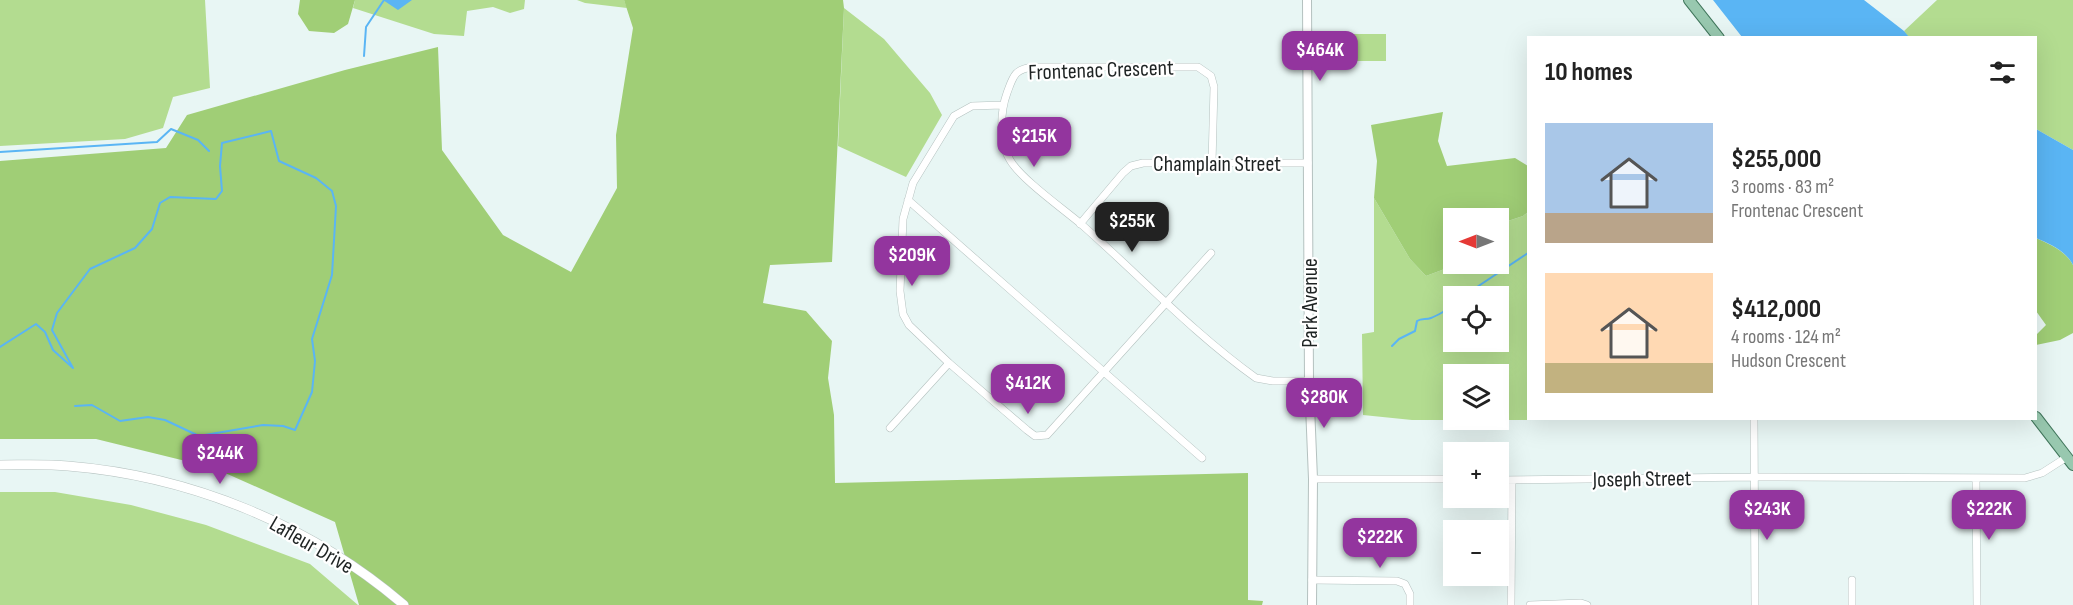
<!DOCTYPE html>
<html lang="en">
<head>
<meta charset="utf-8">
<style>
  :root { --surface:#fff; --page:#f6f6f6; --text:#222; --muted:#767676; --accent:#93359e }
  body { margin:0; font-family:"Sofia Sans Condensed",sans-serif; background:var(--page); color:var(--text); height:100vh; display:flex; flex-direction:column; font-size:22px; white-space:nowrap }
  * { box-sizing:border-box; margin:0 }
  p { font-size:20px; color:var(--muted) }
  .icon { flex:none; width:33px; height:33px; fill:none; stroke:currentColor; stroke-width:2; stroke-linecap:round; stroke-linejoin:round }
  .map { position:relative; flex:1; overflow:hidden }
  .details { position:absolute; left:1527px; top:36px; width:510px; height:384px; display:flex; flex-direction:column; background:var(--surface); border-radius:0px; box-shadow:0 6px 24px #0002 }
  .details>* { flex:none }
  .needle { width:39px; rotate:270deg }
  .buttons { position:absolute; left:1443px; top:208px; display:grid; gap:12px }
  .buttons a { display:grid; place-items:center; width:66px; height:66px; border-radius:0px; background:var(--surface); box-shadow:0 6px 24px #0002; font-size:30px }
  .price { position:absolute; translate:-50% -51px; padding:0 14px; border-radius:12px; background:var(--accent); color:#fff; font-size:20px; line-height:39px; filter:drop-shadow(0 2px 3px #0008) }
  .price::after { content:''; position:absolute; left:50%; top:36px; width:18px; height:14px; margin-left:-9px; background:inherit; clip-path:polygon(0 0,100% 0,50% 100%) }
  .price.active { background:#222; color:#fff }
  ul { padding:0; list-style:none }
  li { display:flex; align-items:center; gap:18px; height:150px; padding:0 18px }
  li span { display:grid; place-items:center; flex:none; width:168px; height:120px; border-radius:0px; color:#555 }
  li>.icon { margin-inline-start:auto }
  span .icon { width:72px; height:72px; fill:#fffc; stroke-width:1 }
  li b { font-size:26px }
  h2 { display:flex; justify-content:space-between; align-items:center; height:72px; padding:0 18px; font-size:26px }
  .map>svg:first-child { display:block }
  .green { fill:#b3dc90; fill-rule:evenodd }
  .forest { fill:#a0ce76 }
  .water { fill:#5ab5f4 }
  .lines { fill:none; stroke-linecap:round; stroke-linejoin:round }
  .stream { stroke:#5ab5f4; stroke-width:2 }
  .minor-casing { stroke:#b4c1bf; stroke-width:8 }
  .tertiary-casing { stroke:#b4c1bf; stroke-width:10 }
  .secondary-casing { stroke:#b4c1bf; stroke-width:10 }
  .primary-casing { stroke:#40765b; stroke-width:12 }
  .minor { stroke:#fff; stroke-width:7 }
  .tertiary { stroke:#fff; stroke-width:8 }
  .secondary { stroke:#fff; stroke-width:9 }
  .primary { stroke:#98c8af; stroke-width:10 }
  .labels { text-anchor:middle; stroke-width:4.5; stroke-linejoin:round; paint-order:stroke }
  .street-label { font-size:22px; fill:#1e2323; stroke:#fff }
</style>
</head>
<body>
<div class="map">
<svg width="2073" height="605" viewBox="0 0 2073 605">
  <rect width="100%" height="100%" fill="#e8f6f4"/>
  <path class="green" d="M 0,0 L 205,0 L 210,88 L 173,97 L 163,128 L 125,139 L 0,146 Z
    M 355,0 L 525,0 L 524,9 L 510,13 L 493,7 L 467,11 L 464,36 L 434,34 L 353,8 Z
    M 577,0 L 624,0 L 627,8 L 585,3 Z
    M 1937,0 L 2073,0 L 2073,150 L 2036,129 L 2036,38 L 1909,38 L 1904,31 Z
    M 844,8 L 884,39 L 930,93 L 942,115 L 906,177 L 838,146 Z
    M 1320,34 L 1386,34 L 1386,61 L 1321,61 Z
    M 1374,198 L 1410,259 L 1426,276 L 1458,264 L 1498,264 L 1499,224 L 1523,216 L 1528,212 L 1528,418 L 1559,420 L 1499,420 L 1498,375 L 1454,375 L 1453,420 L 1412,420 L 1363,415 L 1362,334 L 1374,332 ZM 1454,297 L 1498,297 L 1498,342 L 1454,342 Z
    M 0,492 L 55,492 L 131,505 L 206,525 L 310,564 L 358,605 L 0,605 Z"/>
  <path class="forest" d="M 300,0 L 355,0 L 348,24 L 334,33 L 309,31 L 298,14 Z
    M 624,0 L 843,0 L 844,8 L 832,262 L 770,265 L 763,303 L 806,311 L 832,341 L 828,378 L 834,415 L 835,483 L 1248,473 L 1248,600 L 1263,601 L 1262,605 L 359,605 L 335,522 L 214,468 L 96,439 L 0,439 L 0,161 L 166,148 L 187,115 L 345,70 L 438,47 L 442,150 L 503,235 L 571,272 L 617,188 L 616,135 L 633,28 Z
    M 1443,112 L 1438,141 L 1447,166 L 1515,158 L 1528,166 L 1528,212 L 1523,216 L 1499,224 L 1498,219 L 1454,219 L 1454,264 L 1458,264 L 1426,276 L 1410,259 L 1374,198 L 1377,161 L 1371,125 Z
    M 2036,238 C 2049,244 2066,251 2073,265 L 2073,333 L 2060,340 L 2036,345 L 2036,335 L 2046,325 L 2036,311 Z"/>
  <path class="water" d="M 383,0 L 412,0 L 398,10 Z
    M 1713,0 L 1864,0 L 1904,31 L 1909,37 L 1742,37 Z
    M 2036,129 L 2073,150 L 2073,265 C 2066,251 2050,244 2036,238 Z"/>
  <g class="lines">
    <path class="stream" d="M 364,56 L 366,27 L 384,0
      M 0,152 L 157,142 L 171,129 L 198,140 L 209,151
      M 1462,297 L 1528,253
      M 1392,346 L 1399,339 L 1415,331 L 1417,321 C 1422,318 1426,320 1431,318 C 1436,316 1449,309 1454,305
      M 0,347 L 36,324 L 45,332 L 53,350 L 73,368 L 52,330 L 57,313 L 90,269 L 135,248 L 152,229 L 160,203 L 170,197 L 216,199 L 222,191 L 220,166 L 222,143 L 271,131 L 279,161 L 316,178 L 332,191 L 336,206 L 332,275 L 312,339 L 315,361 L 312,392 L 295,430 L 283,426 L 263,425 L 199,436 L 165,420 L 148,417 L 120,421 L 92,405 L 75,406"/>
    <defs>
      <path id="minor" d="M 1002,105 L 972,106 L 954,116 L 913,183 L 903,219 L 900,291 L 903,314 L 909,325 L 949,363 L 1027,430 L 1035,436 L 1047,435 L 1211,253
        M 1212,163 L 1214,87 L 1211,76 L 1198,67 L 1033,67 C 1014,69 1013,77 1007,93 C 1000,112 999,143 1010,160 C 1021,179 1062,208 1081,224 C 1139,275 1193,333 1256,378 L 1273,381 L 1309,381
        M 908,200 L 1202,458
        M 1080,224 L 1123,173 L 1131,166 L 1143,163 L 1308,163
        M 1754,418 L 1755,605
        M 890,428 L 949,363
        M 1976,478 L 1977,605
        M 1313,479 L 1454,479
        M 1498,480 L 1755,477 L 2025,478 L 2042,473 L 2067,457
        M 1312,580 L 1397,581 L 1405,584 L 1410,594 L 1410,605
        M 1852,580 L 1852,605
        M 1511,605 L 1512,480
        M 1530,605 L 1581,603 L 1587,605"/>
      <path id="tertiary" d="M 1307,0 L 1309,381 L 1313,479 L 1312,605"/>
      <path id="secondary" d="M 0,465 C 23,465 46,464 68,466 C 191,476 311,525 404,605"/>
      <path id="primary" d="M 1689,0 L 1719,38
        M 2036,417 L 2073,465"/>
    </defs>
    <use href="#minor" class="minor-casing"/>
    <use href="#tertiary" class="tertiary-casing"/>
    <use href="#secondary" class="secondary-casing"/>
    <use href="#primary" class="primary-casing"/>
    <use href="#minor" class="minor"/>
    <use href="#tertiary" class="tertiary"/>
    <use href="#secondary" class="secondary"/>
    <use href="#primary" class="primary"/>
  </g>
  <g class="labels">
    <g class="street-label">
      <text transform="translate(1101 69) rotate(-2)" y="8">Frontenac Crescent</text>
      <text x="1217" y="171">Champlain Street</text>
      <text transform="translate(1309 303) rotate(-90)" y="8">Park Avenue</text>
      <text transform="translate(1642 478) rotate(-1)" y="8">Joseph Street</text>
      <text transform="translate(312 544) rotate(30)" y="8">Lafleur Drive</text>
    </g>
  </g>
</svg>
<div class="buttons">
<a><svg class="needle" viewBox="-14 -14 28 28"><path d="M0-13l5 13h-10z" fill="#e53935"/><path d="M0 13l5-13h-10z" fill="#767676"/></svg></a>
<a><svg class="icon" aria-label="locate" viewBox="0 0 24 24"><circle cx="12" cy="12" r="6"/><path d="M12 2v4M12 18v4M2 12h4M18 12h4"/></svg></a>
<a><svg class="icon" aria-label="layers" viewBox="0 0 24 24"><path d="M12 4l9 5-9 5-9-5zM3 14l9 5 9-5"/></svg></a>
<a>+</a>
<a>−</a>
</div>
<b class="price" style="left:1320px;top:82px">$464K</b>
<b class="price" style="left:1034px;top:168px">$215K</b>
<b class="price active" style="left:1132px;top:253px">$255K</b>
<b class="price" style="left:912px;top:287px">$209K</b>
<b class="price" style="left:1028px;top:415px">$412K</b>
<b class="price" style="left:1324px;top:429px">$280K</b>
<b class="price" style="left:220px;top:485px">$244K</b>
<b class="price" style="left:1767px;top:541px">$243K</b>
<b class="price" style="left:1989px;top:541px">$222K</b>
<b class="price" style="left:1380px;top:569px">$222K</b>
<section class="details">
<h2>10 homes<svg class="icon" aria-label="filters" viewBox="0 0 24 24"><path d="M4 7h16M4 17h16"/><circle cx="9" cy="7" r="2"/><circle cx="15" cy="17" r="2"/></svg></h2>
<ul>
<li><span style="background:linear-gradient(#a9c7e8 75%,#b9a48a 0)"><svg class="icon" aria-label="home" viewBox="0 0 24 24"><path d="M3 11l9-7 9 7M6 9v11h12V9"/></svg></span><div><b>$255,000</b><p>3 rooms · 83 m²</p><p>Frontenac Crescent</p></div></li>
<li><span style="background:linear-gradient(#ffd9b3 75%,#c2b280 0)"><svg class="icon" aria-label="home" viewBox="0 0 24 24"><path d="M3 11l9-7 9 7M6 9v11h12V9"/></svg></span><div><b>$412,000</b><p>4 rooms · 124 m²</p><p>Hudson Crescent</p></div></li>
</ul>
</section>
</div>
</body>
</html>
